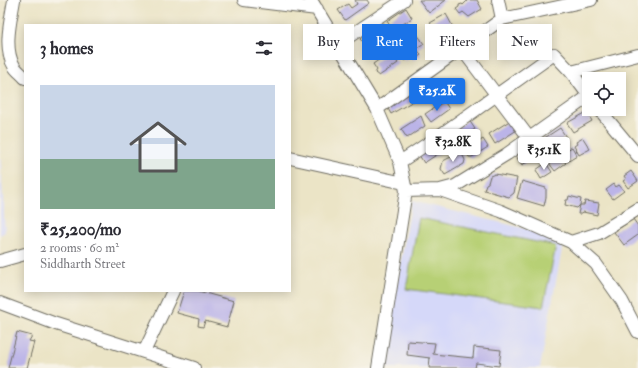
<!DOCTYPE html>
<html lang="en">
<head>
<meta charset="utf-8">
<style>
  :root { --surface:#fff; --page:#f7f7f7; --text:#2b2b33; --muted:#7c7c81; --accent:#1a73e8 }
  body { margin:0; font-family:"IM FELL Double Pica",serif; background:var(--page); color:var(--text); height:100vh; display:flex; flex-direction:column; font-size:15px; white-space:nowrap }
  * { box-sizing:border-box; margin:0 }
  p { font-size:13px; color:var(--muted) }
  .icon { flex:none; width:22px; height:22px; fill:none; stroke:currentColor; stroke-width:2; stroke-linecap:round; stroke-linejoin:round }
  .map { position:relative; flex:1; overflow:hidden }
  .details { position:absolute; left:24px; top:24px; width:267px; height:268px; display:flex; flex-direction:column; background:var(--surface); border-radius:0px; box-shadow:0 2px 10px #0003 }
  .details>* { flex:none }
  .top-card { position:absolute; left:303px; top:24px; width:275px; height:36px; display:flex; gap:8px }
  .tools { position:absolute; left:582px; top:72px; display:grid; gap:8px }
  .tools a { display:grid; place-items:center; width:44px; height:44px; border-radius:0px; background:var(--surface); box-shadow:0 2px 10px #0003; font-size:20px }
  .price { position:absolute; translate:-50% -34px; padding:0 9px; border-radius:4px; background:#fff; color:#222; font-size:13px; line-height:26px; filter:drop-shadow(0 1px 2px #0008) }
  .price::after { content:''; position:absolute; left:50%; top:24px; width:12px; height:9px; margin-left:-6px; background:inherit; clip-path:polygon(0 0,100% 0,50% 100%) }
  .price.current { background:var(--accent); color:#fff }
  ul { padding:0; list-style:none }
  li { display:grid; align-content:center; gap:8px; height:212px; padding:0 16px }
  li span { display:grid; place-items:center; height:124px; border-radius:0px; color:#555 }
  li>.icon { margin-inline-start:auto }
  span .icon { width:72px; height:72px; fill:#fffc; stroke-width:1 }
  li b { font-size:17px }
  h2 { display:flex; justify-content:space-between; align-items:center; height:48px; padding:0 16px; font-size:17px }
  .tag { padding:0 14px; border-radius:0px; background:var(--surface); box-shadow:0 2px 10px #0003; font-size:14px; line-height:36px }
  .tag.current { background:var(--accent); color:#fff }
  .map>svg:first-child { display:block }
  .built { fill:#d5d8f9 }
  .green { fill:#b7d075; stroke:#717e50 }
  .building { fill:#bbb4e8 }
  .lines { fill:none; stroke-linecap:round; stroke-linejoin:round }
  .minor-casing { stroke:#6e6c61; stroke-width:14 }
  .minor { stroke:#fff; stroke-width:12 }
</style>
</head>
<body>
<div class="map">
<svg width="638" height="368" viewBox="0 0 638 368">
  <rect width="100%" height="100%" fill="#f7f3e8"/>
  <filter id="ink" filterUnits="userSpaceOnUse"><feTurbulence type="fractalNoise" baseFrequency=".025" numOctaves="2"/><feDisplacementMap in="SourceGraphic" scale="8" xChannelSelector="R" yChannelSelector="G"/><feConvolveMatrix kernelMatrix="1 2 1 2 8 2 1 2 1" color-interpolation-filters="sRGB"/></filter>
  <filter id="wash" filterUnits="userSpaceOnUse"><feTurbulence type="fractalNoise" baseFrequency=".012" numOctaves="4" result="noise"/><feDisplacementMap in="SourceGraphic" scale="16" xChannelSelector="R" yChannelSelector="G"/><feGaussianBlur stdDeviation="0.9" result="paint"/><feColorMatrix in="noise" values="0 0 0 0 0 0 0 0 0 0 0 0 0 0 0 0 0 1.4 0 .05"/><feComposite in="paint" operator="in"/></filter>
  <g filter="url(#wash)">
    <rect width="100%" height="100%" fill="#ebe4c6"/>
    <path class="built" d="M 0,149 L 5,232 L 0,235 Z
      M 412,201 L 564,238 L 540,368 L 381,368 Z"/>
    <path class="green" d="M 419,218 L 556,246 L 543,307 L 406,289 Z"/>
    <g id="blocks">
      <path class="building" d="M 355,0 L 367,0 L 369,3 L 345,20 L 338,10 L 348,4 L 351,8 L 357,4 Z
        M 419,0 L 446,0 L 429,13 Z
        M 468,0 L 477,0 L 482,9 L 469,17 L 463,12 L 460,14 L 456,9 L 459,7 L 459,5 L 462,4 L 463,5 Z
        M 406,8 L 412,18 L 396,29 L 390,26 L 387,21 Z
        M 446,14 L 453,27 L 435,38 L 432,35 L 435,31 L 430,23 Z
        M 384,23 L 387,37 L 367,47 L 360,39 L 365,35 L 367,36 L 376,31 L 376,27 Z
        M 417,34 L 424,44 L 417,49 L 421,55 L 414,60 L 411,56 L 405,61 L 401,55 L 403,53 L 399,46 Z
        M 390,52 L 398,63 L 379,76 L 375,73 L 377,70 L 373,64 Z
        M 410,91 L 415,100 L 391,114 L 386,105 Z
        M 444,101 L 449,109 L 431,122 L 425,114 Z
        M 587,112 L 592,121 L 573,132 L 567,123 Z
        M 421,116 L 425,126 L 407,138 L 401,129 Z
        M 469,120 L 475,129 L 451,145 L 445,136 Z
        M 511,120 L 517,130 L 495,144 L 489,134 Z
        M 560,128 L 566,137 L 549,148 L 543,139 Z
        M 583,138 L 590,149 L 579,155 L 574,146 L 577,144 L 576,142 Z
        M 483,139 L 488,147 L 472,157 L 469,157 L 465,151 Z
        M 439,142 L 444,150 L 424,163 L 419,155 Z
        M 536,144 L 542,153 L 522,165 L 516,156 Z
        M 572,147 L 577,156 L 567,162 L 562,153 Z
        M 461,152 L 465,160 L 464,164 L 445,175 L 441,169 L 443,161 Z
        M 559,155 L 566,163 L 555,171 L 549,163 Z
        M 546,163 L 552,172 L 541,179 L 536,170 Z
        M 631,171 L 638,181 L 628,188 L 623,181 L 626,179 L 624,176 Z
        M 495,174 L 517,178 L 514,193 L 509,197 L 484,190 L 486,184 L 488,183 L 490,176 Z
        M 522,181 L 546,188 L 546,197 L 544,206 L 517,198 Z
        M 614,184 L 616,187 L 619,185 L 624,191 L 613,199 L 606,190 Z
        M 569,196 L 581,199 L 580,205 L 577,208 L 565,205 L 566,200 L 568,200 Z
        M 585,201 L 599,203 L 597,215 L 583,212 L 581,214 L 578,214 L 580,205 L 584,205 Z
        M 633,219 L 638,226 L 638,235 L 624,245 L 614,232 Z
        M 184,291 L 198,291 L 234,301 L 227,327 L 205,321 L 203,327 L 198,326 L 199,319 L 177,313 Z
        M 17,332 L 32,336 L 29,341 L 34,342 L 27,368 L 8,368 Z
        M 408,341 L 435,343 L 433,354 L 473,358 L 474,347 L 501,350 L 499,366 L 476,363 L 475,368 L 429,368 L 430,358 L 407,355 Z"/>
    </g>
  </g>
  <g filter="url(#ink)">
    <use href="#blocks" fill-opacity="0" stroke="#6e6c61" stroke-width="1"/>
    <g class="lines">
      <defs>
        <path id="minor" d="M 14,0 C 11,19 3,48 14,66 C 16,70 22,74 25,78
          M 244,0 L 317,9
          M 311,0 L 377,109 L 400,162 L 406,191 L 378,368
          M 498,0 L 502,19
          M 338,44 L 404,0
          M 461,48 L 530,139
          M 571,72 L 638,55
          M 377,109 L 502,19 L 591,0
          M 599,109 L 638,156
          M 290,158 L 404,183
          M 400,162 L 439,136 L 554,54 L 571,72 L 589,96
          M 440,190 L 501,211 L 571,242 L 596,264 L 622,301 L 638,332
          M 406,191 L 440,190 L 455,186 L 507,154 L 589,96
          M 571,242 L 599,233 L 638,209
          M 0,261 L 25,254
          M 0,303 L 56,324 L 194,368
          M 144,352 L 173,291"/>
      </defs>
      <use href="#minor" class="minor-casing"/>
      <use href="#minor" class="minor"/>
    </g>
  </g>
</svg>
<div class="tools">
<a><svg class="icon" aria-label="locate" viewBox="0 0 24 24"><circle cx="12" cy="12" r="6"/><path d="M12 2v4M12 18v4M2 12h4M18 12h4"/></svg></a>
</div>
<b class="price current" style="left:437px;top:112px">₹25.2K</b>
<b class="price" style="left:453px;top:163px">₹32.8K</b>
<b class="price" style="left:544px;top:171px">₹35.1K</b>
<div class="top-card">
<a class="tag">Buy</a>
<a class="tag current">Rent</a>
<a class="tag">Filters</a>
<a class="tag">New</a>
</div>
<section class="details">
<h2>3 homes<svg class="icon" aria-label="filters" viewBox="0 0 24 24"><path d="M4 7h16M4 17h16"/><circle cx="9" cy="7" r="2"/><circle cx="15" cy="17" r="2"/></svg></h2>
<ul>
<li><span style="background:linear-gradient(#c9d6e8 60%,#7fa58c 0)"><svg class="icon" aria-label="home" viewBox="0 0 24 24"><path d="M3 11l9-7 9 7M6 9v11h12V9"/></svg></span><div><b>₹25,200/mo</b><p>2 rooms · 60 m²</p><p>Siddharth Street</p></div></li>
</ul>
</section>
</div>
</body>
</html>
